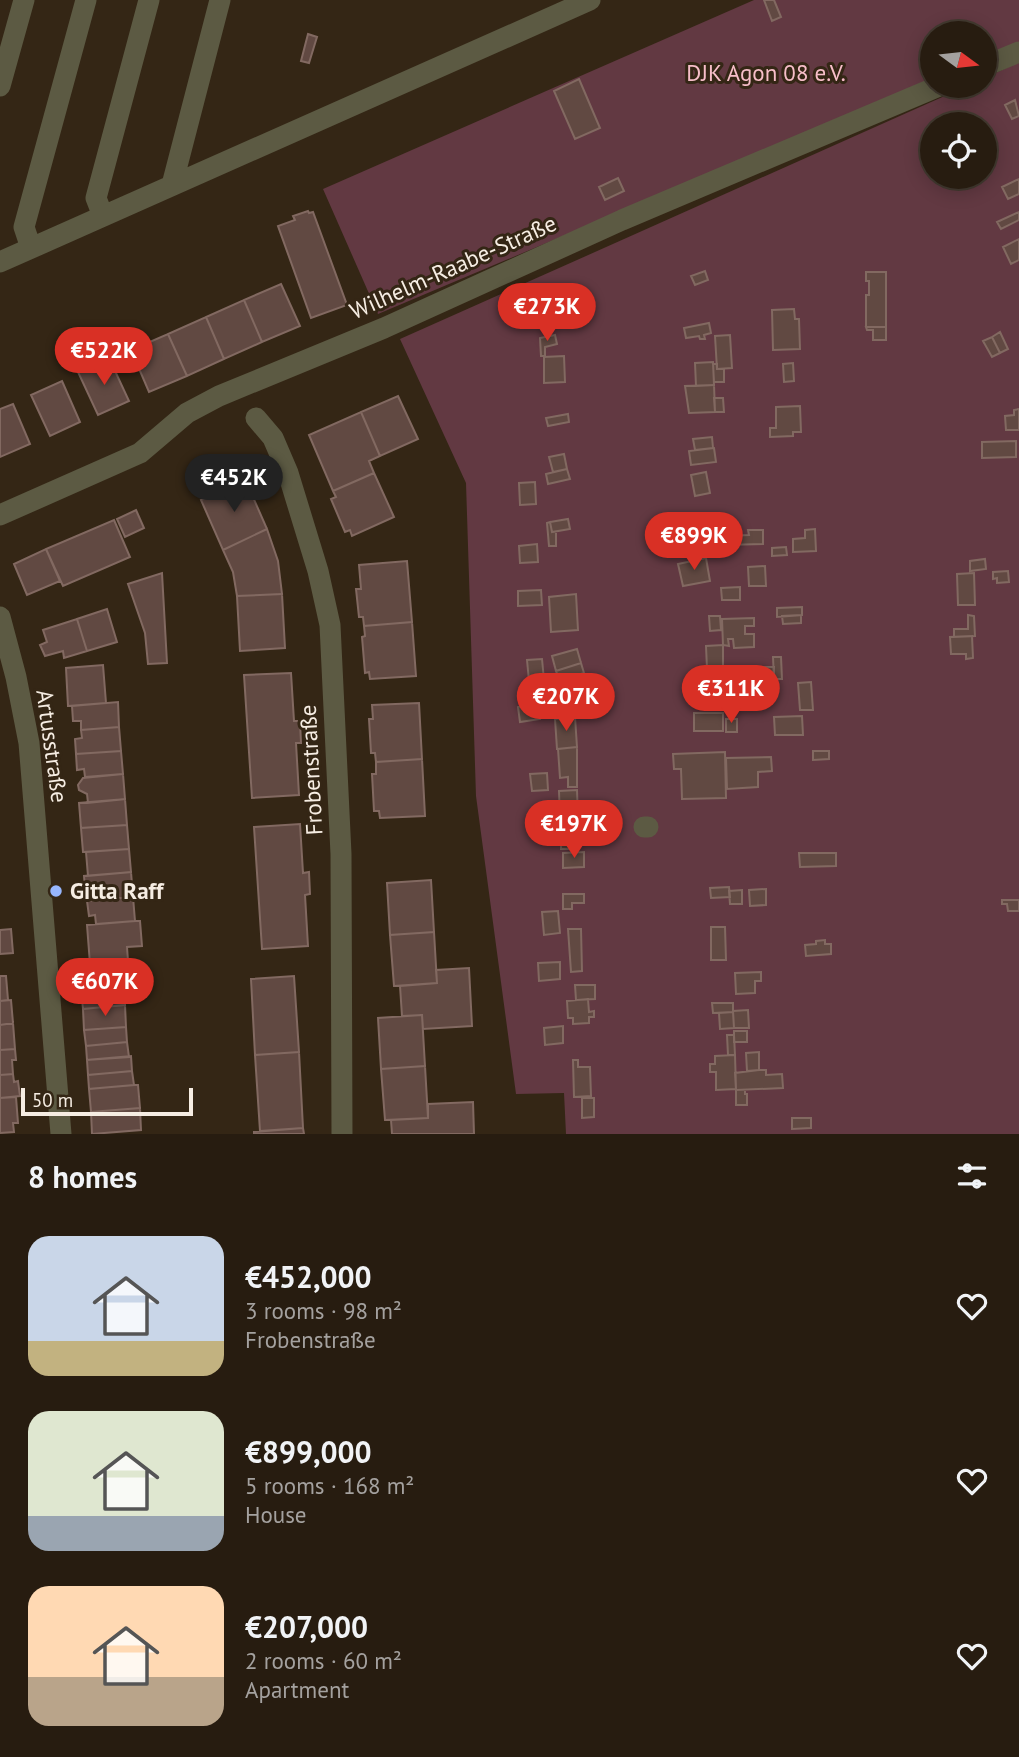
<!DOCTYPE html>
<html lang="en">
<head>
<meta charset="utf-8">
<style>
  :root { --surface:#271c10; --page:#2f2519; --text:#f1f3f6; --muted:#a4a19f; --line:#433a30; --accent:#d93025 }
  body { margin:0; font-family:"PT Sans",sans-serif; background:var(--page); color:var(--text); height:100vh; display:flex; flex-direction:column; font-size:26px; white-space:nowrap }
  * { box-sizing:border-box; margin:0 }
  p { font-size:23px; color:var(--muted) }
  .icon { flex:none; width:38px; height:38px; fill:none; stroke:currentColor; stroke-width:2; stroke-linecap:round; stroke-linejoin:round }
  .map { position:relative; height:1134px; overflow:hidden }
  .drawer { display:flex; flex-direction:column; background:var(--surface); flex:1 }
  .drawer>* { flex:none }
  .needle { width:46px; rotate:105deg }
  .buttons { position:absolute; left:920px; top:21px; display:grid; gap:14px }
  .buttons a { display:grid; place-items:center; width:77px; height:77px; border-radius:50%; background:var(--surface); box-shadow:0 4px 18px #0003,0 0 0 2px var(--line); font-size:35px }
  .scale { position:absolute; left:21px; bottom:18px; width:172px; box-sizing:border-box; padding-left:7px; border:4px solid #f6ede3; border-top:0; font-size:19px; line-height:24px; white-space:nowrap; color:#f6ede3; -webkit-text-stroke:5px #342615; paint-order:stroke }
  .price { position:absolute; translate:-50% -60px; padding:0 16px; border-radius:24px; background:var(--accent); color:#fff; font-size:23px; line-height:46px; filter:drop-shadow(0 2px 4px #0008) }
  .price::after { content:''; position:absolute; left:50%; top:42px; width:21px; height:16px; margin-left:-10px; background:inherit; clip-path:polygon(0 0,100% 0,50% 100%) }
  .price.on { background:#222; color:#fff }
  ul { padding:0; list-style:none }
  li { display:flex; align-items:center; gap:21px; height:175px; padding:0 28px }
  li span { display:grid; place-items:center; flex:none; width:196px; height:140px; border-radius:21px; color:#555 }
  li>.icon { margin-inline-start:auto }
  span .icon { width:84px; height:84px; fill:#fffc; stroke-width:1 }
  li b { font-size:30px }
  h2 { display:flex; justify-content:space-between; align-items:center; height:84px; padding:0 28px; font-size:30px }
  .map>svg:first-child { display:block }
  .green { fill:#623942; fill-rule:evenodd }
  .building { fill:#614942; stroke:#826961; stroke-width:2 }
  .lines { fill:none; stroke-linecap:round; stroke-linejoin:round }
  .minor { stroke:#5c5a43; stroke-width:21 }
  .poi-dot { fill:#97b6fd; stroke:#342615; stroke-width:2.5 }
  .labels { text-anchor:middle; stroke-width:6; stroke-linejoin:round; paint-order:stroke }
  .park-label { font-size:23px; fill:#f7bec9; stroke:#342615 }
  .street-label { font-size:23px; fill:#f6ede3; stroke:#342615 }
  .poi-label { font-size:23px; font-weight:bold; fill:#f6ede3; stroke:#342615; text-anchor:start }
</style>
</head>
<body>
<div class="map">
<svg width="1019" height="1134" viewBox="0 0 1019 1134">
  <rect width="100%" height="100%" fill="#342615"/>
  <path class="green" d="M 754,0 L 1019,0 L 1019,44 L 985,58 L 985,33 L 933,33 L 933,80 L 378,314 L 323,189 Z
    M 1019,62 L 1019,1134 L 566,1134 L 564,1093 L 516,1094 L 476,796 L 466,483 L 400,339 L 967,86 L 985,86 L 985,78 ZM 933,124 L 985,124 L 985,177 L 933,177 Z"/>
  <path class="building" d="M 764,0 L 774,0 L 781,17 L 772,21 Z
    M 308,34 L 317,37 L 309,63 L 301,61 Z
    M 579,79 L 600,128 L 575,139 L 554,91 Z
    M 1015,100 L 1019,116 L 1012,119 L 1005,105 Z
    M 618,178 L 624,191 L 605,200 L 599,187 Z
    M 1019,179 L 1019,194 L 1008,199 L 1002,187 Z
    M 308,211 L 309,213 L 313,212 L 347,305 L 311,318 L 278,226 L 295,220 L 293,216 Z
    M 1019,212 L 1019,220 L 1001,229 L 997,222 Z
    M 1019,239 L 1019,260 L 1011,264 L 1003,247 Z
    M 705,271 L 708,280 L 695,285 L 691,276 Z
    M 866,272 L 886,272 L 886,327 L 866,327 L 866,295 L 869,295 L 869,281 L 866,281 Z
    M 281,284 L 300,326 L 262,342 L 244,300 Z
    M 244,300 L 262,342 L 224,359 L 206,317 Z
    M 555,303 L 558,316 L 541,321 L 538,308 Z
    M 794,309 L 795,319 L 799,319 L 800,349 L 773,350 L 772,310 Z
    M 206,317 L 224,359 L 187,376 L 168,334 Z
    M 709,323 L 711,333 L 704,335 L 705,339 L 700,339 L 699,336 L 686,338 L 684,328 Z
    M 866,327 L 886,327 L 886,340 L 873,340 L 873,330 L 867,330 Z
    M 1000,332 L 1008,349 L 1000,353 L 992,337 Z
    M 168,334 L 187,376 L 149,392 L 131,350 Z
    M 555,335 L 557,344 L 545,347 L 545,356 L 541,356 L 540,338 Z
    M 730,335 L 732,368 L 717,369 L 715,336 Z
    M 992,337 L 1000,353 L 992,357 L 983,341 Z
    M 564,356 L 565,382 L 544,383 L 544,357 Z
    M 109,358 L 129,401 L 98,415 L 78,372 Z
    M 713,362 L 714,385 L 696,386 L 695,363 Z
    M 793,363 L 794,381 L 784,382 L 783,364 Z
    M 713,364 L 717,364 L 717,369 L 724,369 L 724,382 L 714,382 Z
    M 62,381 L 80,422 L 50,436 L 31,395 Z
    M 714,385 L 715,412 L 689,413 L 685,386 Z
    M 398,396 L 418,439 L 380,456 L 361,412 Z
    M 714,398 L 723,398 L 724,412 L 715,412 Z
    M 13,404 L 30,444 L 0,457 L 0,409 Z
    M 800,406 L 801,432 L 793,432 L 793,436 L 770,437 L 770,428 L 776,428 L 776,407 Z
    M 1019,409 L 1019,430 L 1006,430 L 1005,416 L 1014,415 L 1014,410 Z
    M 361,412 L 380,456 L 369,461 L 374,473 L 333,491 L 309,435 Z
    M 568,414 L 569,422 L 548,426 L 546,418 Z
    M 712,437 L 713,448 L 695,450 L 693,439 Z
    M 1016,441 L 1016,457 L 982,458 L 982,442 Z
    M 714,448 L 716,462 L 691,465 L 689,451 Z
    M 564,454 L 567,469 L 553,472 L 549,457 Z
    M 567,469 L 570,479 L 548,484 L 546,474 Z
    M 706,472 L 710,493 L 695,496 L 691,475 Z
    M 374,473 L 394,517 L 352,536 L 350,530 L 345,532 L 331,499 L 336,497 L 333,491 Z
    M 245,479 L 267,529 L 223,550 L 201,500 Z
    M 535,482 L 536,504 L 520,505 L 519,483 Z
    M 136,510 L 144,528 L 125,537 L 117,519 Z
    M 568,519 L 570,529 L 552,532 L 550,522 Z
    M 114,520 L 130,557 L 63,586 L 46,549 Z
    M 550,522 L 552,532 L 556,532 L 556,546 L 549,546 L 547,523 Z
    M 267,529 L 278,561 L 282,594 L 237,596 L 233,572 L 223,550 Z
    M 815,529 L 816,551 L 793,552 L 793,539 L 805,538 L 805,530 Z
    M 748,530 L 763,530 L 763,544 L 724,545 L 724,536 L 749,535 Z
    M 703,538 L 718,538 L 718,548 L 703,548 Z
    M 537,544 L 538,562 L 520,563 L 519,546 Z
    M 786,547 L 787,555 L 772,556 L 772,548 Z
    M 46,549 L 60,581 L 27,595 L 14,564 Z
    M 706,558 L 710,581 L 683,586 L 678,564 Z
    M 985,559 L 986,569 L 970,571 L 970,561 Z
    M 407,561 L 412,622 L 364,626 L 363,617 L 359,617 L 356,589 L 361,589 L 359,565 Z
    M 765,566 L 766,586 L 749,586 L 748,567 Z
    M 1008,571 L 1009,582 L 997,583 L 997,578 L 993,579 L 993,572 Z
    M 162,573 L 167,663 L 148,664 L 145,633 L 128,584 Z
    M 974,573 L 975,605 L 958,605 L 957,574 Z
    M 740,587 L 740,600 L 722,600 L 721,588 Z
    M 541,590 L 542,605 L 518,606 L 518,591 Z
    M 282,594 L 285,648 L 240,651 L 237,596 Z
    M 576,594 L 578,630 L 551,632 L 549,597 Z
    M 802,607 L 802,615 L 777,617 L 777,608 Z
    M 107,609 L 117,642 L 87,651 L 77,619 Z
    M 801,615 L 801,623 L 783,624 L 782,616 Z
    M 968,615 L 974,616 L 975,636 L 954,637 L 954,629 L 968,629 Z
    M 709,616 L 720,616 L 721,630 L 710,631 Z
    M 754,618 L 754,626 L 745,626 L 745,634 L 754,634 L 754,647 L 734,648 L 733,639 L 728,639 L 729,646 L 723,645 L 722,619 Z
    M 77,619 L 87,651 L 64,658 L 63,651 L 45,656 L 40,645 L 47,642 L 43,630 Z
    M 412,622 L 416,676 L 370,679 L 369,672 L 365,673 L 362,637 L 365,636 L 364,626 Z
    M 972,636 L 973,658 L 966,659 L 966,654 L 951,654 L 950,637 Z
    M 723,645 L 723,669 L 707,669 L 706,646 Z
    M 577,649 L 581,663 L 556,671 L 552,656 Z
    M 773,657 L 781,657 L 782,679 L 774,679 Z
    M 542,659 L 544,680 L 529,681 L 527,660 Z
    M 581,663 L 584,673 L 560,681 L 556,671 Z
    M 103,665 L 106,703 L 68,706 L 66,668 Z
    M 750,667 L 774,667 L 774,681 L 750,681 Z
    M 731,668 L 732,678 L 750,677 L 751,683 L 724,685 L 723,669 Z
    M 709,669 L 723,669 L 725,699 L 710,700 Z
    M 291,673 L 294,721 L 300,721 L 301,743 L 296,743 L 299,795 L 252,798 L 244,675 Z
    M 811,682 L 813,710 L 800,710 L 798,683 Z
    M 554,685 L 566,685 L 566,698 L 555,698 Z
    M 118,702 L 119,727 L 81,730 L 81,721 L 73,721 L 72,706 Z
    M 419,703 L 422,759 L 376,762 L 375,753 L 371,753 L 369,719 L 373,719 L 372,705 Z
    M 538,704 L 540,719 L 520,722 L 518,707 Z
    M 694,713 L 723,713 L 723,731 L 694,731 Z
    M 802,716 L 803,735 L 775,735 L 774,717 Z
    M 575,717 L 577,747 L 557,749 L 555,719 Z
    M 726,719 L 737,719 L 737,732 L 726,732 Z
    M 119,727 L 121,751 L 76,754 L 75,739 L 82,738 L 81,730 Z
    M 577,747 L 577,787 L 568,787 L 568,777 L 560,778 L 558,749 Z
    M 121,751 L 123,774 L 85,777 L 84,769 L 77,770 L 76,754 Z
    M 813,751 L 829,751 L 829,759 L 813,760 Z
    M 725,752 L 726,798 L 682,799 L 681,769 L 674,769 L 673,754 Z
    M 771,757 L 772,771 L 758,772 L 758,787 L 727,789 L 726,758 Z
    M 422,759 L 425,816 L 380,818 L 379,811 L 374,811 L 372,774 L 376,774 L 376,762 Z
    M 547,773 L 548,790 L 532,791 L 530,774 Z
    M 123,774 L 125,799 L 88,803 L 87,794 L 79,790 L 78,785 L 83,778 Z
    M 577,790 L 578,819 L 560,819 L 559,791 Z
    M 125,799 L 127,825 L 81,828 L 79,803 Z
    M 300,824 L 303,873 L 309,872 L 310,894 L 305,895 L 308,946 L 262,949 L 254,827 Z
    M 127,825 L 129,849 L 83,852 L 81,828 Z
    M 576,840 L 577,849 L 561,849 L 561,841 Z
    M 129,849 L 131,872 L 88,876 L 86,852 Z
    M 584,852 L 584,867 L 563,868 L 563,853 Z
    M 799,853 L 836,853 L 836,866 L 800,867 Z
    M 131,872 L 133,897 L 86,901 L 84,876 Z
    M 431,880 L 434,932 L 390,935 L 387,883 Z
    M 729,887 L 730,897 L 711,898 L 710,888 Z
    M 766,889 L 766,905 L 750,906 L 749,890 Z
    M 742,890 L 742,904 L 730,904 L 729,891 Z
    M 563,894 L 584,894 L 584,903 L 572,903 L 572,909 L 563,909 Z
    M 133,897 L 135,921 L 96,924 L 95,915 L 89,916 L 87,901 Z
    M 1002,900 L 1019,900 L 1019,911 L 1008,911 L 1007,904 L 1002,904 Z
    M 558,911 L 560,933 L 544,935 L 542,912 Z
    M 135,921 L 140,921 L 142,946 L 127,947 L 128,961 L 90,964 L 87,925 Z
    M 711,927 L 725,927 L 726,960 L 711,960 Z
    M 11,929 L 13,953 L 0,954 L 0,930 Z
    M 568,929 L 581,929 L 582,971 L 571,972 Z
    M 434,932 L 437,983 L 394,986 L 390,935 Z
    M 825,940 L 825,944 L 831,944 L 831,954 L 806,956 L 805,945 L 816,944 L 816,941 Z
    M 560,962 L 560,979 L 539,981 L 538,963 Z
    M 469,968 L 472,1026 L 423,1029 L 422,1015 L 402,1016 L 400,986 L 437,983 L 436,970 Z
    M 761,972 L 761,981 L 755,981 L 755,993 L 736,994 L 735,973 Z
    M 0,976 L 6,976 L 8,1000 L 0,1001 Z
    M 294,976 L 299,1052 L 255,1055 L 251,979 Z
    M 122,977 L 125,1005 L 83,1009 L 80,980 Z
    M 575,985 L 595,985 L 595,999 L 576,1000 Z
    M 588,999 L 589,1012 L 594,1011 L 594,1017 L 589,1017 L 589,1023 L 573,1024 L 573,1018 L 568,1018 L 567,1001 Z
    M 11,1000 L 13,1023 L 0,1025 L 0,1001 Z
    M 712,1003 L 733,1003 L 733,1012 L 713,1013 Z
    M 125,1005 L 126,1027 L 84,1030 L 83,1009 Z
    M 748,1010 L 749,1028 L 734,1028 L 733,1011 Z
    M 733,1012 L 734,1028 L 720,1029 L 719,1013 Z
    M 422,1015 L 425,1066 L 381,1069 L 378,1018 Z
    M 13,1023 L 15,1049 L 0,1050 L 0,1025 Z
    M 563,1026 L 563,1043 L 545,1045 L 544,1028 Z
    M 126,1027 L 127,1042 L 86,1046 L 84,1030 Z
    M 734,1031 L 747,1031 L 747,1042 L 734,1042 Z
    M 727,1035 L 734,1035 L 735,1055 L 728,1055 Z
    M 127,1042 L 129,1057 L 87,1060 L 86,1046 Z
    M 15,1049 L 16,1060 L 12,1060 L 13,1074 L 0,1075 L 0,1050 Z
    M 299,1052 L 303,1128 L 260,1131 L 255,1055 Z
    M 759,1052 L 759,1070 L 747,1071 L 746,1053 Z
    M 735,1055 L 736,1089 L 716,1090 L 716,1072 L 710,1072 L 710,1064 L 715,1064 L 715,1056 Z
    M 131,1056 L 132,1071 L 88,1075 L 87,1060 Z
    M 573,1060 L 578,1060 L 578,1067 L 590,1067 L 591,1096 L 574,1097 Z
    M 425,1066 L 428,1118 L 385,1120 L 381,1069 Z
    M 759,1070 L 766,1070 L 766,1075 L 782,1074 L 783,1088 L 736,1090 L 735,1073 Z
    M 132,1071 L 134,1085 L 89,1089 L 88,1075 Z
    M 13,1074 L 14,1082 L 18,1081 L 20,1096 L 0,1098 L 0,1075 Z
    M 134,1085 L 138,1085 L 140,1108 L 91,1112 L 89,1089 Z
    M 736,1090 L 745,1090 L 745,1094 L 747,1094 L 747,1105 L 736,1105 Z
    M 16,1097 L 18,1123 L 13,1123 L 14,1132 L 0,1133 L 0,1098 Z
    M 582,1098 L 594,1098 L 594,1117 L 582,1118 Z
    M 473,1102 L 474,1134 L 392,1134 L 391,1120 L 428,1118 L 428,1104 Z
    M 140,1108 L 141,1130 L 92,1134 L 91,1112 Z
    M 792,1118 L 811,1118 L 811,1128 L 792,1129 Z
    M 303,1128 L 304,1134 L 254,1134 L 254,1132 Z"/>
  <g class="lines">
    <path class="minor" d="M 985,66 L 1019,52
      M 0,86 L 24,0
      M 172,185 L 220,0
      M 103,216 L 96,198 L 149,0
      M 31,248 L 24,227 L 86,0
      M 0,262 L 590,0
      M 256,418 L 273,438 L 288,473 L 318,571 L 330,625 L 341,854 L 342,1134
      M 0,515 L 140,453 L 187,413 L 219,396 L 384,328 L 622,220 L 939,86
      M 0,617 L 16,677 L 29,743 L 61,1134
      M 644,827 L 648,827"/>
  </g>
  <circle class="poi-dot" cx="56" cy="891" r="7"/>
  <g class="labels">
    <g class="park-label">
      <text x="766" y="81">DJK Agon 08 e.V.</text>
    </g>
    <g class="street-label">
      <text transform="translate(453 267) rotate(-24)" y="8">Wilhelm-Raabe-Straße</text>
      <text transform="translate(52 746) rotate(82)" y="8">Artusstraße</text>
      <text transform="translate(311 770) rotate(-93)" y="8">Frobenstraße</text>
    </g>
    <g class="poi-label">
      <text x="70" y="899">Gitta Raff</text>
    </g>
  </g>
</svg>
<div class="buttons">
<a><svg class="needle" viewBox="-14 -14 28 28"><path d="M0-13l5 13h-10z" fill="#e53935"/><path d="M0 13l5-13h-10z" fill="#a4a19f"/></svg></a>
<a><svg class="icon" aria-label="locate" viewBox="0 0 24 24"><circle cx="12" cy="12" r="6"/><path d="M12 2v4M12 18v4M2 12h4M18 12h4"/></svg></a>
</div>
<div class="scale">50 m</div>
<b class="price" style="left:547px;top:343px">€273K</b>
<b class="price" style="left:104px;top:387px">€522K</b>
<b class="price on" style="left:234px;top:514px">€452K</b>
<b class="price" style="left:694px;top:572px">€899K</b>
<b class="price" style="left:731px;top:725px">€311K</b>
<b class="price" style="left:566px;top:733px">€207K</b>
<b class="price" style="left:574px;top:860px">€197K</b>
<b class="price" style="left:105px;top:1018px">€607K</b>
</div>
<section class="drawer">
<h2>8 homes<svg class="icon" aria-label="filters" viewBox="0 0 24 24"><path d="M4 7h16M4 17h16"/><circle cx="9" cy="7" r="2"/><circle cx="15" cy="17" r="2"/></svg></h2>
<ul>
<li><span style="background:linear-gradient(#c9d6e8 75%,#c2b280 0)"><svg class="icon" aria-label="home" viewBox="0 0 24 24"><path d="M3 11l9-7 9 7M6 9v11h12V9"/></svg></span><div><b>€452,000</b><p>3 rooms · 98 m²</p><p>Frobenstraße</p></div><svg class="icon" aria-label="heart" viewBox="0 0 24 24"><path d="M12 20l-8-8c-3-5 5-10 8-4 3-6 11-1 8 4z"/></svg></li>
<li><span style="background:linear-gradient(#dfe7d0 75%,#9aa5b1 0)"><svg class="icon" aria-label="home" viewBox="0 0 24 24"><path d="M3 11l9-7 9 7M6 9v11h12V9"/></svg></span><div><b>€899,000</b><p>5 rooms · 168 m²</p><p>House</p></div><svg class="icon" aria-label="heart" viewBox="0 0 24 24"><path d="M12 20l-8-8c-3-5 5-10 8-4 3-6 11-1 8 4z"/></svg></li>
<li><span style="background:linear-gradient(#ffd9b3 65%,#b9a48a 0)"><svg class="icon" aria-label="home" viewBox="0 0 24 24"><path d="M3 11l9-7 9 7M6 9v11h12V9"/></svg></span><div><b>€207,000</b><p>2 rooms · 60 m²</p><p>Apartment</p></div><svg class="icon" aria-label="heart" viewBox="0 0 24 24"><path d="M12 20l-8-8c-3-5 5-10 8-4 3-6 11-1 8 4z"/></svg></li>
</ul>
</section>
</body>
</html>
